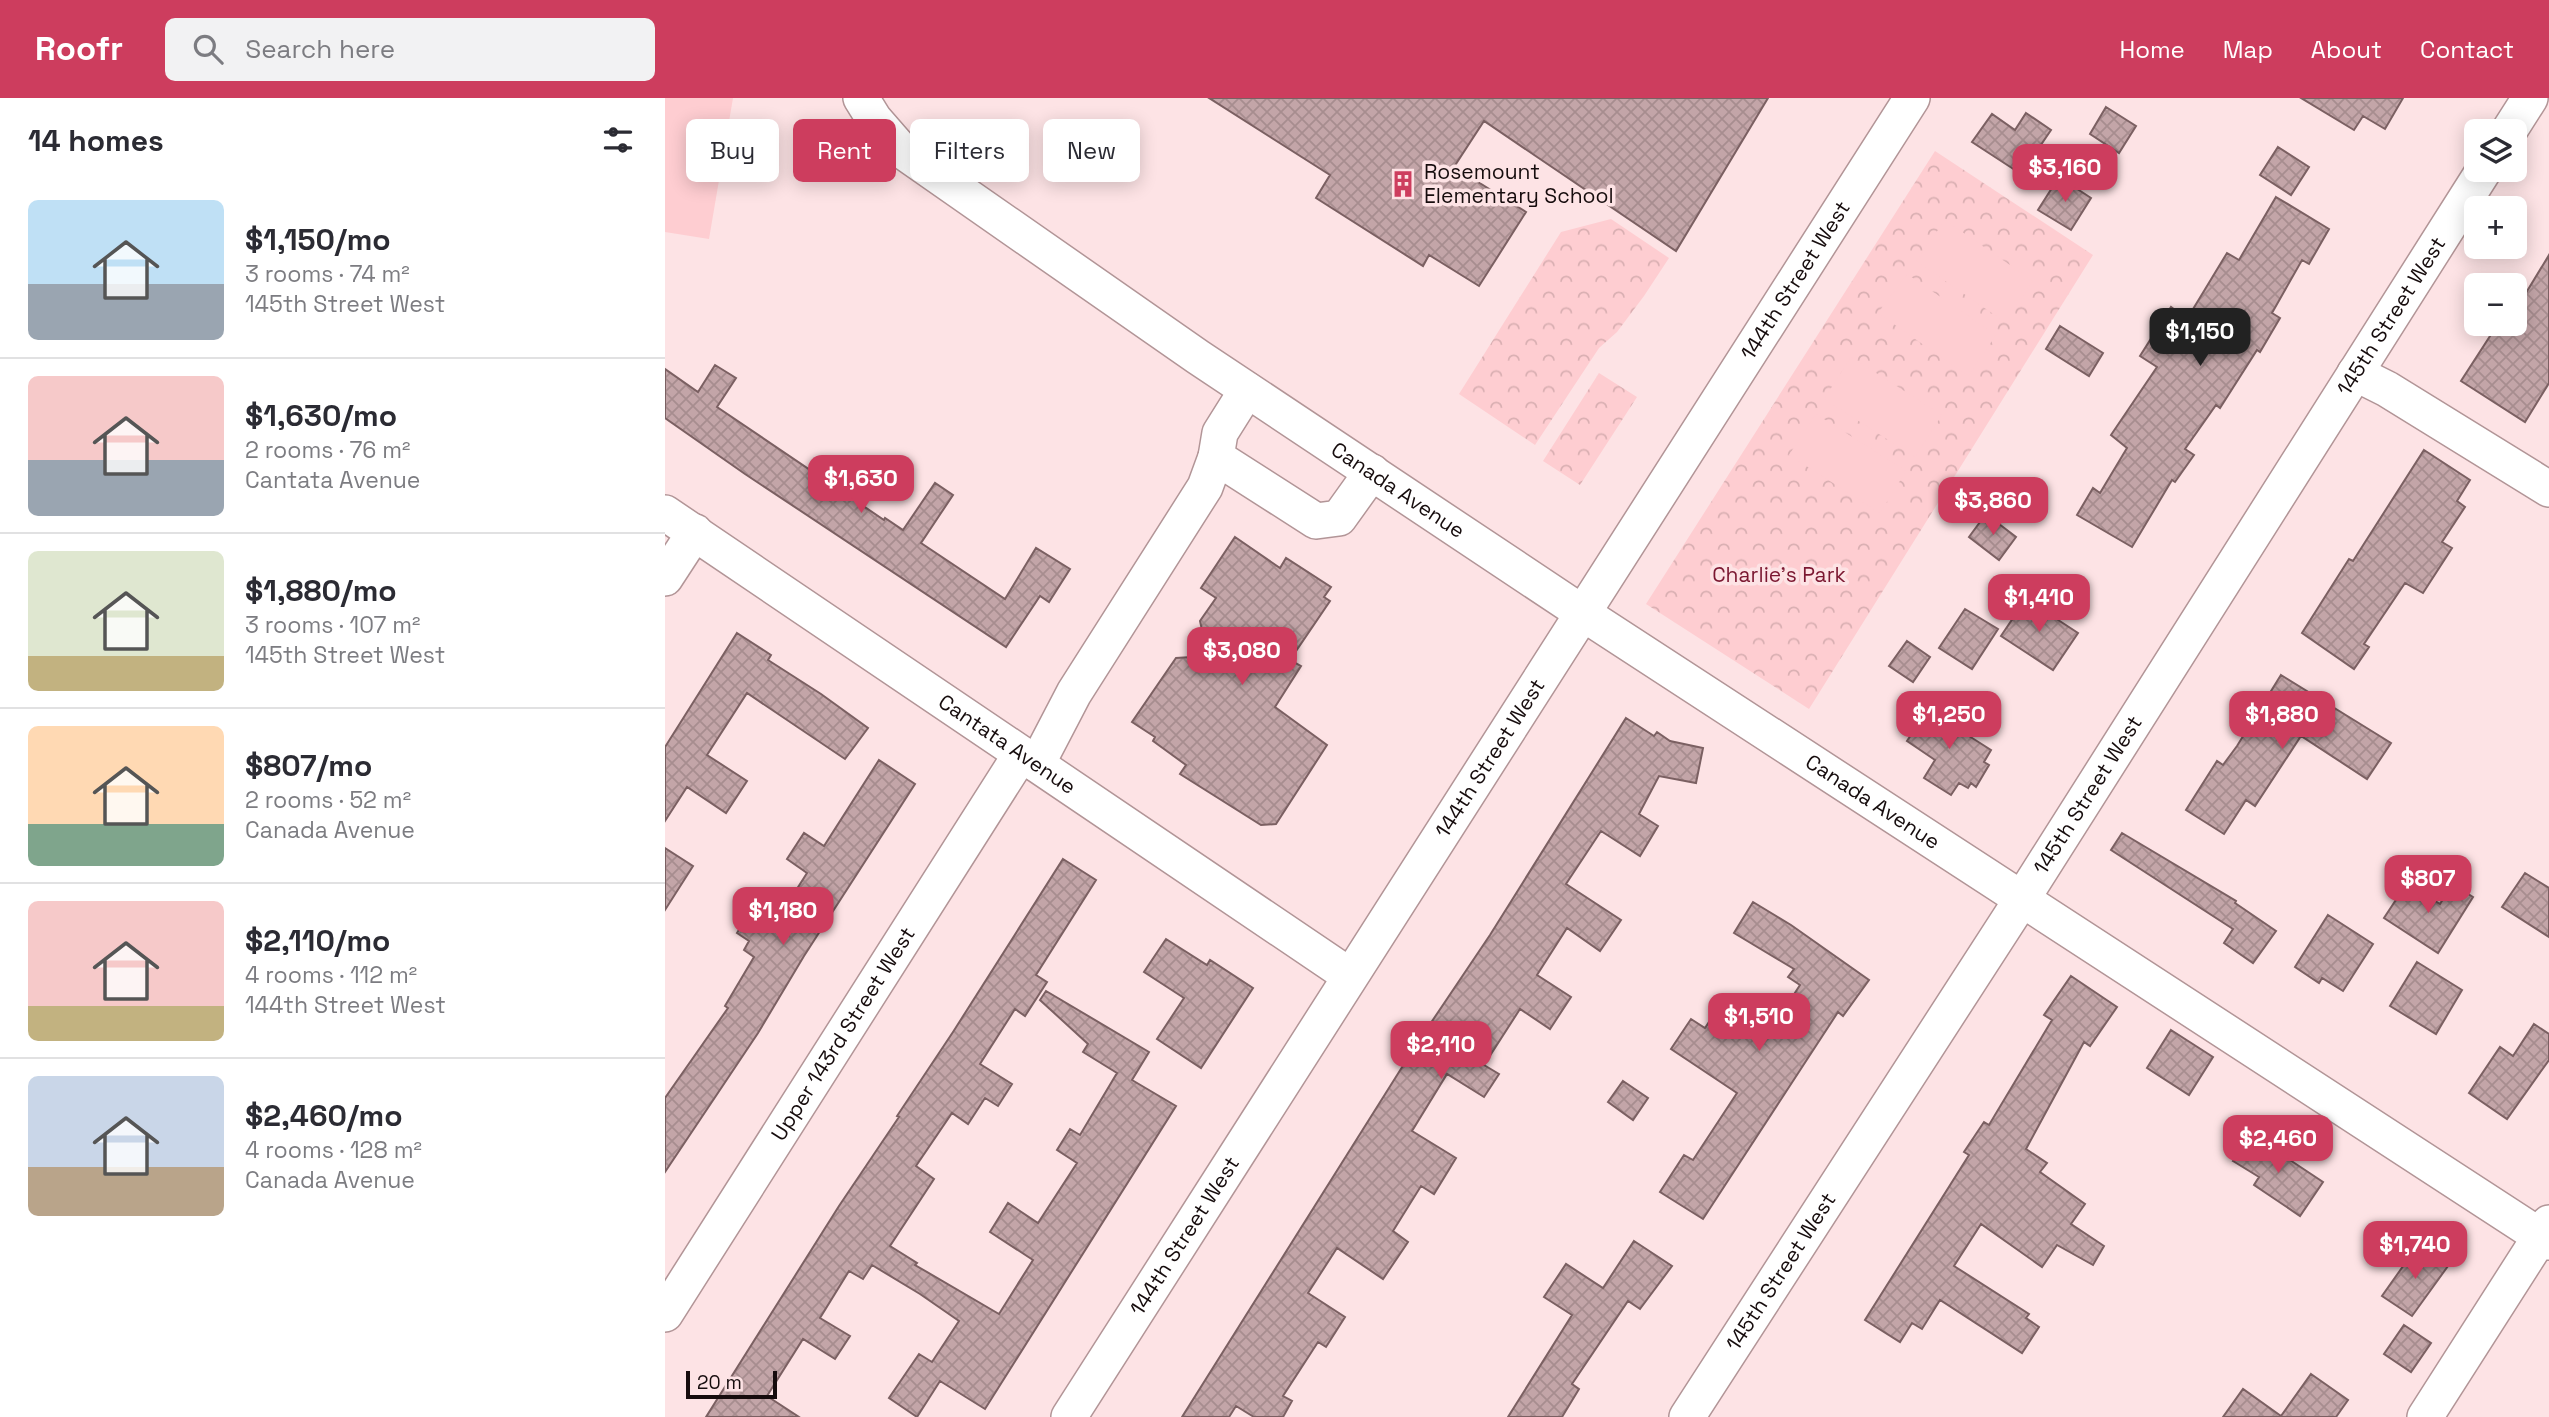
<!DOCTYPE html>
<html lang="en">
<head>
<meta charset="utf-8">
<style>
  :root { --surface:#fff; --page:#f2f2f3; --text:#2b2b33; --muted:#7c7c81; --line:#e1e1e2; --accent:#cd3d5e }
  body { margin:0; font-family:"Space Grotesk",sans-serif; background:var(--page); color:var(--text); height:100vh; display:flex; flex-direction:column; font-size:26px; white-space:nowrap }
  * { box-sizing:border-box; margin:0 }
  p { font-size:23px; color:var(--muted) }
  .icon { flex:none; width:38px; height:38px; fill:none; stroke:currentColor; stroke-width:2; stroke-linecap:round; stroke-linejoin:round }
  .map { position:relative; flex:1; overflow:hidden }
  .panel { display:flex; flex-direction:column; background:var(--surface); width:665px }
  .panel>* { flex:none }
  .banner { position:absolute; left:21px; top:21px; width:665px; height:63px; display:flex; gap:14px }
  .fabs { position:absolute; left:1799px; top:21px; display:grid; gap:14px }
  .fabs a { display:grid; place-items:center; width:63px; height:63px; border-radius:10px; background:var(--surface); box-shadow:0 4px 18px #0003; font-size:35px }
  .scale { position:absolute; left:21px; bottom:18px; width:91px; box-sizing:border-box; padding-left:7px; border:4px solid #160c0d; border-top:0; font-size:19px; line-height:24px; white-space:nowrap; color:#160c0d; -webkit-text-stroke:5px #fde3e5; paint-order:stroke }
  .price { position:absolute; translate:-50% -60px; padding:0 16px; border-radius:14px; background:var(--accent); color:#fff; font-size:23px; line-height:46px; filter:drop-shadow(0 2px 4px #0008) }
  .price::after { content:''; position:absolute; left:50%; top:42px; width:21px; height:16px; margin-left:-10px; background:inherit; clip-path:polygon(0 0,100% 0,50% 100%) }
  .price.selected { background:#222; color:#fff }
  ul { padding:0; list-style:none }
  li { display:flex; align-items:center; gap:21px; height:175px; padding:0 28px }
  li+li { border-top:2px solid var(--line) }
  li span { display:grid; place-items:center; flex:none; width:196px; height:140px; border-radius:10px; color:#555 }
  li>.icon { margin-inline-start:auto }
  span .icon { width:84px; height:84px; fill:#fffc; stroke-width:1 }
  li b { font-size:30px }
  h2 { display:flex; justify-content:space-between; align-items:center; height:84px; padding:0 28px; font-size:30px }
  .pill { padding:0 24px; border-radius:10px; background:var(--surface); box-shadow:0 4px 18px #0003; font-size:24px; line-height:63px }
  .pill.selected { background:var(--accent); color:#fff }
  header { display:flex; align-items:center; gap:42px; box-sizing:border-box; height:98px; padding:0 35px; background:var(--accent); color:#fff }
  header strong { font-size:33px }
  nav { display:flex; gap:38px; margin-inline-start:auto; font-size:24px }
  .search { width:490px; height:63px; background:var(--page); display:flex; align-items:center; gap:18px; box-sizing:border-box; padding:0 24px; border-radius:10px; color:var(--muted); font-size:26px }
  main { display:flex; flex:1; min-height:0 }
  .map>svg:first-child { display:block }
  .park { fill:url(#park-crowns) }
  .pitch { fill:#fecdd1 }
  .building { fill:url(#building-cross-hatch); stroke:#7b6062; stroke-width:2 }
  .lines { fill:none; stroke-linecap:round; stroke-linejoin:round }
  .minor-casing { stroke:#b29597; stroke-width:38 }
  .minor { stroke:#fff; stroke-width:35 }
  .labels { text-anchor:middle; stroke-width:7; stroke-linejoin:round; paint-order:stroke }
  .poi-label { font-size:21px; fill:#160c0d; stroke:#fde3e5; text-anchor:start }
  .street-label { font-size:21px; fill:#160c0d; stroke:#fde3e5 }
  .park-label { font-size:21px; fill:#7b1731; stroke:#fde3e5 }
</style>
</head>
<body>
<header>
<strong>Roofr</strong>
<div class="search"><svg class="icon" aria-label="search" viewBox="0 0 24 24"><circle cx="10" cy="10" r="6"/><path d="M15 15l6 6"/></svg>Search here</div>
<nav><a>Home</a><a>Map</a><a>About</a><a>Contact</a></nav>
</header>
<main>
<section class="panel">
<h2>14 homes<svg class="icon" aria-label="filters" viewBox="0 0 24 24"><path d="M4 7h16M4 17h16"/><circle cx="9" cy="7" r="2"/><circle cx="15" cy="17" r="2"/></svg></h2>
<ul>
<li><span style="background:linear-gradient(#bfe0f5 60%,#9aa5b1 0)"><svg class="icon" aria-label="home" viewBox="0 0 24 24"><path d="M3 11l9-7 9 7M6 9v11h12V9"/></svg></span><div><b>$1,150/mo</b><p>3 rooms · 74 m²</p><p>145th Street West</p></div></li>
<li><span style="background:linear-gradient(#f6c9c9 60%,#9aa5b1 0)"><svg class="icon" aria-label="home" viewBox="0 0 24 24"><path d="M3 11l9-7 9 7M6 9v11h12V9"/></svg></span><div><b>$1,630/mo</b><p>2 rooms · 76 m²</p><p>Cantata Avenue</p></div></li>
<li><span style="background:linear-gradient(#dfe7d0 75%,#c2b280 0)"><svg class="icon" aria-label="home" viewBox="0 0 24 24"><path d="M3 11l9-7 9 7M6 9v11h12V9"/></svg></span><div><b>$1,880/mo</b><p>3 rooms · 107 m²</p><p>145th Street West</p></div></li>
<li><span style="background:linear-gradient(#ffd9b3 70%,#7fa58c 0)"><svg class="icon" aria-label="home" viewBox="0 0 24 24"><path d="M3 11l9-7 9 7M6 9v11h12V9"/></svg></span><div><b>$807/mo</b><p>2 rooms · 52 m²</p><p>Canada Avenue</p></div></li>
<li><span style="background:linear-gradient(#f6c9c9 75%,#c2b280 0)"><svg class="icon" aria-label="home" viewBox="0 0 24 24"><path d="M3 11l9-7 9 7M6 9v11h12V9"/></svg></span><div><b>$2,110/mo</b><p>4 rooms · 112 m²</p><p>144th Street West</p></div></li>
<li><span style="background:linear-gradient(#c9d6e8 65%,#b9a48a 0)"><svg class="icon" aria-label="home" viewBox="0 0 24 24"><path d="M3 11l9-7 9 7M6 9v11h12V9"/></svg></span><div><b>$2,460/mo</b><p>4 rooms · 128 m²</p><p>Canada Avenue</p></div></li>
</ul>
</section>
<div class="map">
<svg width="1884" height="1319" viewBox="0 0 1884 1319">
  <defs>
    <pattern id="park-crowns" width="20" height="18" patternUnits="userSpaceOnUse" patternTransform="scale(1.75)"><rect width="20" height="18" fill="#fecdd1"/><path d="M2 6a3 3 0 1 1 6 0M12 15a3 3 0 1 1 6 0" fill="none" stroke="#d9afb2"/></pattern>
    <pattern id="building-cross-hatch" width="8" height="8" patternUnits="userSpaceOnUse" patternTransform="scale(1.75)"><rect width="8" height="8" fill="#c3a5a8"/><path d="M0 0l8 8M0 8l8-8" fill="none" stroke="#a78d8f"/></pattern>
  </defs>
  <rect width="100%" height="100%" fill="#fde3e5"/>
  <path class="park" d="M 1270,53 L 1428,157 L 1144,611 L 981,506 Z
    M 946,121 L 1004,160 L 979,198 L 952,234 L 934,250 L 870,347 L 794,296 L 896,134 Z
    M 934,275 L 972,299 L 915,387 L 878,363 Z"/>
  <path class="pitch" d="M 0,0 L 68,0 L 44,141 L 0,134 Z
    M 1280,122 L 1368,183 L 1340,224 L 1251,163 Z
    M 1242,176 L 1331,237 L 1303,278 L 1213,215 Z
    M 1186,259 L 1277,317 L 1250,359 L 1159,301 Z
    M 1151,316 L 1241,373 L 1215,415 L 1124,357 Z"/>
  <path class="building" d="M 544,0 L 1103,0 L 1011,153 L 819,23 L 789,69 L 861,114 L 814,188 L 764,157 L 758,168 L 651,100 L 665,77 Z
    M 1636,0 L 1738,0 L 1720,31 L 1698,18 L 1689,32 Z
    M 1441,9 L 1471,28 L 1454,55 L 1425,36 Z
    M 1361,15 L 1386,32 L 1356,76 L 1307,44 L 1327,16 L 1350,32 Z
    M 1613,49 L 1644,69 L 1626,97 L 1595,77 Z
    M 1394,79 L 1426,100 L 1406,132 L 1373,112 Z
    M 1611,99 L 1664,131 L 1644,166 L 1637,162 L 1607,215 L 1615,220 L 1595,254 L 1592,252 L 1555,310 L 1551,307 L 1520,351 L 1529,357 L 1510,384 L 1507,382 L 1467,449 L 1412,417 L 1428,390 L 1435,395 L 1462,350 L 1446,337 L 1492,269 L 1475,258 L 1506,209 L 1522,221 L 1562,155 L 1574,162 Z
    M 1884,157 L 1884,285 L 1860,324 L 1796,283 L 1829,232 L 1835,236 L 1842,226 L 1850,226 L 1850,213 Z
    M 1395,228 L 1438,255 L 1424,278 L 1381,251 Z
    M 50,267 L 71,280 L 52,309 L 219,422 L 220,420 L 238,432 L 270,385 L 288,397 L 256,445 L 340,501 L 371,450 L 405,471 L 384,504 L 375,498 L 341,549 L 80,376 L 0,320 L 0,271 L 33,294 Z
    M 1759,352 L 1805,382 L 1792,403 L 1800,409 L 1777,444 L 1787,450 L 1758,495 L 1740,485 L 1699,546 L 1704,549 L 1689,571 L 1637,535 L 1684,461 L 1688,463 Z
    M 1321,416 L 1351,439 L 1334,462 L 1304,439 Z
    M 570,439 L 615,470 L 621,460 L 666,489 L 659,499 L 665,503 L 625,562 L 636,568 L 610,609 L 662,647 L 611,726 L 596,727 L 515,676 L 521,667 L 488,643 L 490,639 L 467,624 L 511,560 L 527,559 L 539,541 L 535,523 L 551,500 L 536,490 Z
    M 1361,501 L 1413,535 L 1388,572 L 1336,538 Z
    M 1300,511 L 1333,531 L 1307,571 L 1274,550 Z
    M 72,535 L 106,557 L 103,562 L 156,596 L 203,630 L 180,661 L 82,595 L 42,657 L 82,683 L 61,715 L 22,689 L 0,723 L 0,649 Z
    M 1242,543 L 1265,559 L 1248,584 L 1224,568 Z
    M 1616,577 L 1726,645 L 1702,681 L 1636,638 L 1590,708 L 1581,702 L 1559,736 L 1521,712 L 1552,663 L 1558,667 L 1572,648 Z
    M 1267,606 L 1296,625 L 1293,631 L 1326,652 L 1319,664 L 1324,667 L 1311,689 L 1306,685 L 1303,690 L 1294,685 L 1286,697 L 1259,680 L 1270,662 L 1242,643 Z
    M 961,620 L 989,638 L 992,634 L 1005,643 L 1038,650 L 1031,685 L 994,678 L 974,716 L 993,728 L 975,758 L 936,733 L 901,786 L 956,822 L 935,853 L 902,830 L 872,877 L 906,899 L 885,931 L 855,911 L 819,967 L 834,976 L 819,999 L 782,976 L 747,1033 L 791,1060 L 769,1096 L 756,1088 L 728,1133 L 743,1144 L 718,1181 L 672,1150 L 643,1195 L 680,1219 L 661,1249 L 653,1244 L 618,1298 L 627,1303 L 618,1319 L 589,1319 L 571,1308 L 564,1319 L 517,1319 L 751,947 L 825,837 Z
    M 214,662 L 250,686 L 139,858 L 93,935 L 0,1074 L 0,1000 L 63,910 L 60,908 L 89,859 L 79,852 L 84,843 L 72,835 L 86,813 L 109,827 L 142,775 L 122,761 L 139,735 L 159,748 Z
    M 1457,735 L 1571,803 L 1570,805 L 1611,833 L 1588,865 L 1559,845 L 1568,831 L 1446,752 Z
    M 0,750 L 28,768 L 0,812 Z
    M 398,761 L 431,782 L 371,877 L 382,884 L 360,918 L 350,911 L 315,966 L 347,986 L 333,1008 L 320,1000 L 303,1026 L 287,1015 L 251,1068 L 269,1081 L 225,1148 L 252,1165 L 250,1167 L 334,1216 L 368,1162 L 325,1134 L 343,1105 L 373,1125 L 412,1065 L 392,1052 L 405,1031 L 415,1037 L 452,975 L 418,954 L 423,946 L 375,902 L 381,893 L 484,954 L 467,982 L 511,1008 L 320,1311 L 275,1283 L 252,1319 L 224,1300 L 254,1256 L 267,1264 L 294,1223 L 255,1196 L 207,1167 L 198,1181 L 184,1173 L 155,1220 L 185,1238 L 170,1261 L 138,1241 L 102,1298 L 134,1319 L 41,1319 L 174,1108 L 234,1019 L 232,1018 L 288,934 Z
    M 1860,775 L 1884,790 L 1884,839 L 1837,809 Z
    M 1742,785 L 1775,806 L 1787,786 L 1808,799 L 1773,855 L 1719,820 Z
    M 1088,804 L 1126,827 L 1204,882 L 1178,918 L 1173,914 L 1038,1121 L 995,1094 L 1019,1057 L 1028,1062 L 1072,995 L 1006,951 L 1026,921 L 1040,930 L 1057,904 L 1104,935 L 1135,887 L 1123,879 L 1129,871 L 1069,835 Z
    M 1663,817 L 1708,846 L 1678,893 L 1657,880 L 1654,885 L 1630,869 Z
    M 501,841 L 542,867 L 545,862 L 588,890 L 536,970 L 492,941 L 519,900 L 479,874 Z
    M 1752,864 L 1797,892 L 1771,936 L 1725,908 Z
    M 1406,878 L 1452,909 L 1425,948 L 1419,944 L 1361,1051 L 1382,1065 L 1375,1074 L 1420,1106 L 1406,1126 L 1439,1148 L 1428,1167 L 1392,1147 L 1377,1169 L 1316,1126 L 1289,1168 L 1364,1216 L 1361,1220 L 1374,1229 L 1357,1255 L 1275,1202 L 1257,1231 L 1247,1225 L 1235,1244 L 1200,1222 L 1304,1057 L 1299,1054 L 1319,1024 L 1324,1027 L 1387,922 L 1379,917 Z
    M 1869,926 L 1884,936 L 1884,962 L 1842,1021 L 1804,995 L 1835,949 L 1848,958 Z
    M 1506,932 L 1548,959 L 1524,997 L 1482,970 Z
    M 958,983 L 983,1000 L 968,1022 L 943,1004 Z
    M 1586,1036 L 1658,1084 L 1635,1118 L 1589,1087 L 1594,1079 L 1568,1063 Z
    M 969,1143 L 1007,1168 L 975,1211 L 963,1203 L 907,1286 L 914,1291 L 897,1319 L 843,1319 L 907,1217 L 879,1199 L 901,1166 L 938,1190 Z
    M 1753,1147 L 1783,1168 L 1747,1218 L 1717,1198 Z
    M 1739,1227 L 1766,1245 L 1746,1274 L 1719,1256 Z
    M 1646,1276 L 1683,1302 L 1671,1319 L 1558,1319 L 1578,1291 L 1616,1318 Z"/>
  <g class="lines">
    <defs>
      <g id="minor">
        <path id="s1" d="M 196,0 L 209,21 L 236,52 L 533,259 L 919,516 L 1884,1144"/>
        <path d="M 1844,33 L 1865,0"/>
        <path d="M 1690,275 L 1722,291 L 1884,391"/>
        <path d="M 582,292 L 555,335 L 551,359 L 651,423 L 674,420 L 707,374"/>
        <path id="s2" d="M 0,415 L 685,878"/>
        <path d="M 0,480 L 30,434"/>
        <path d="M 372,666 L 409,595 L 540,389 L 551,359"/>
        <path id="s3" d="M 0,1216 L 356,656"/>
        <path id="s4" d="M 404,1319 L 1247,0"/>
        <path id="s5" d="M 1022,1319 L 1357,801 L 1819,72"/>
        <path d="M 1760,1319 L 1884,1125"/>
      </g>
    </defs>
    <use href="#minor" class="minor-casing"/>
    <use href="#minor" class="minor"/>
  </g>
  <defs>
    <symbol id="building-bare" viewBox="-9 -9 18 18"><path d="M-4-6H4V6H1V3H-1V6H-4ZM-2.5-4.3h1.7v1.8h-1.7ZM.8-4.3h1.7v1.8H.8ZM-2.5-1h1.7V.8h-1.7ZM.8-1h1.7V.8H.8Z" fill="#cd3d5e" stroke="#fde3e5" stroke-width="2.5" paint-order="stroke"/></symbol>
  </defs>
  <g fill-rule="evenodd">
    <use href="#building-bare" x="719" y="67" width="38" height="38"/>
  </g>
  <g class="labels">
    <g class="poi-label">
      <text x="759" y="81">Rosemount<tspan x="759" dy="24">Elementary School</tspan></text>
    </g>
    <g class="street-label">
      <text dy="7" stroke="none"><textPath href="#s4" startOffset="1349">144th Street West</textPath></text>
      <text dy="7" stroke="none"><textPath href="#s5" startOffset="1307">145th Street West</textPath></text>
      <text dy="7" stroke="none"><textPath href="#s1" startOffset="668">Canada Avenue</textPath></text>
      <text dy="7" stroke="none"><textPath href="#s2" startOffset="413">Cantata Avenue</textPath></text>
      <text dy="7" stroke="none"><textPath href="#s4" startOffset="782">144th Street West</textPath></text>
      <text dy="7" stroke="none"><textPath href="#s5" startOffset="740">145th Street West</textPath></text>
      <text dy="7" stroke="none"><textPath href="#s1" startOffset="1236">Canada Avenue</textPath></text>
      <text dy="7" stroke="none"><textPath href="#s3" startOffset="332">Upper 143rd Street West</textPath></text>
      <text dy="7" stroke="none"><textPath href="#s4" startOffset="215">144th Street West</textPath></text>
      <text dy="7" stroke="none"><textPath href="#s5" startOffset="173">145th Street West</textPath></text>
    </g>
    <g class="park-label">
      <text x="1114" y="484">Charlie's Park</text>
    </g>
  </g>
</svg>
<div class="fabs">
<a><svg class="icon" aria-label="layers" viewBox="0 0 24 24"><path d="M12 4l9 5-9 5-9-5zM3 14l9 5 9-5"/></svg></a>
<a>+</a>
<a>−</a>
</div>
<div class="scale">20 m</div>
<b class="price" style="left:1400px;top:106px">$3,160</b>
<b class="price selected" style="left:1535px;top:270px">$1,150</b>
<b class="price" style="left:196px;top:417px">$1,630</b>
<b class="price" style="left:1328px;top:439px">$3,860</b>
<b class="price" style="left:1374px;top:536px">$1,410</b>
<b class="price" style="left:577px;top:589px">$3,080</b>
<b class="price" style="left:1284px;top:653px">$1,250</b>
<b class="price" style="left:1617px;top:653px">$1,880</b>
<b class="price" style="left:1763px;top:817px">$807</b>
<b class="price" style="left:118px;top:849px">$1,180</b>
<b class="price" style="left:1094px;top:955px">$1,510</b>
<b class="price" style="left:776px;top:983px">$2,110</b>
<b class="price" style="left:1613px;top:1077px">$2,460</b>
<b class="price" style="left:1750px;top:1183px">$1,740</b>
<div class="banner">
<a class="pill">Buy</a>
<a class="pill selected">Rent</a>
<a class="pill">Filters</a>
<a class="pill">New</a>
</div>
</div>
</main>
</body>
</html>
